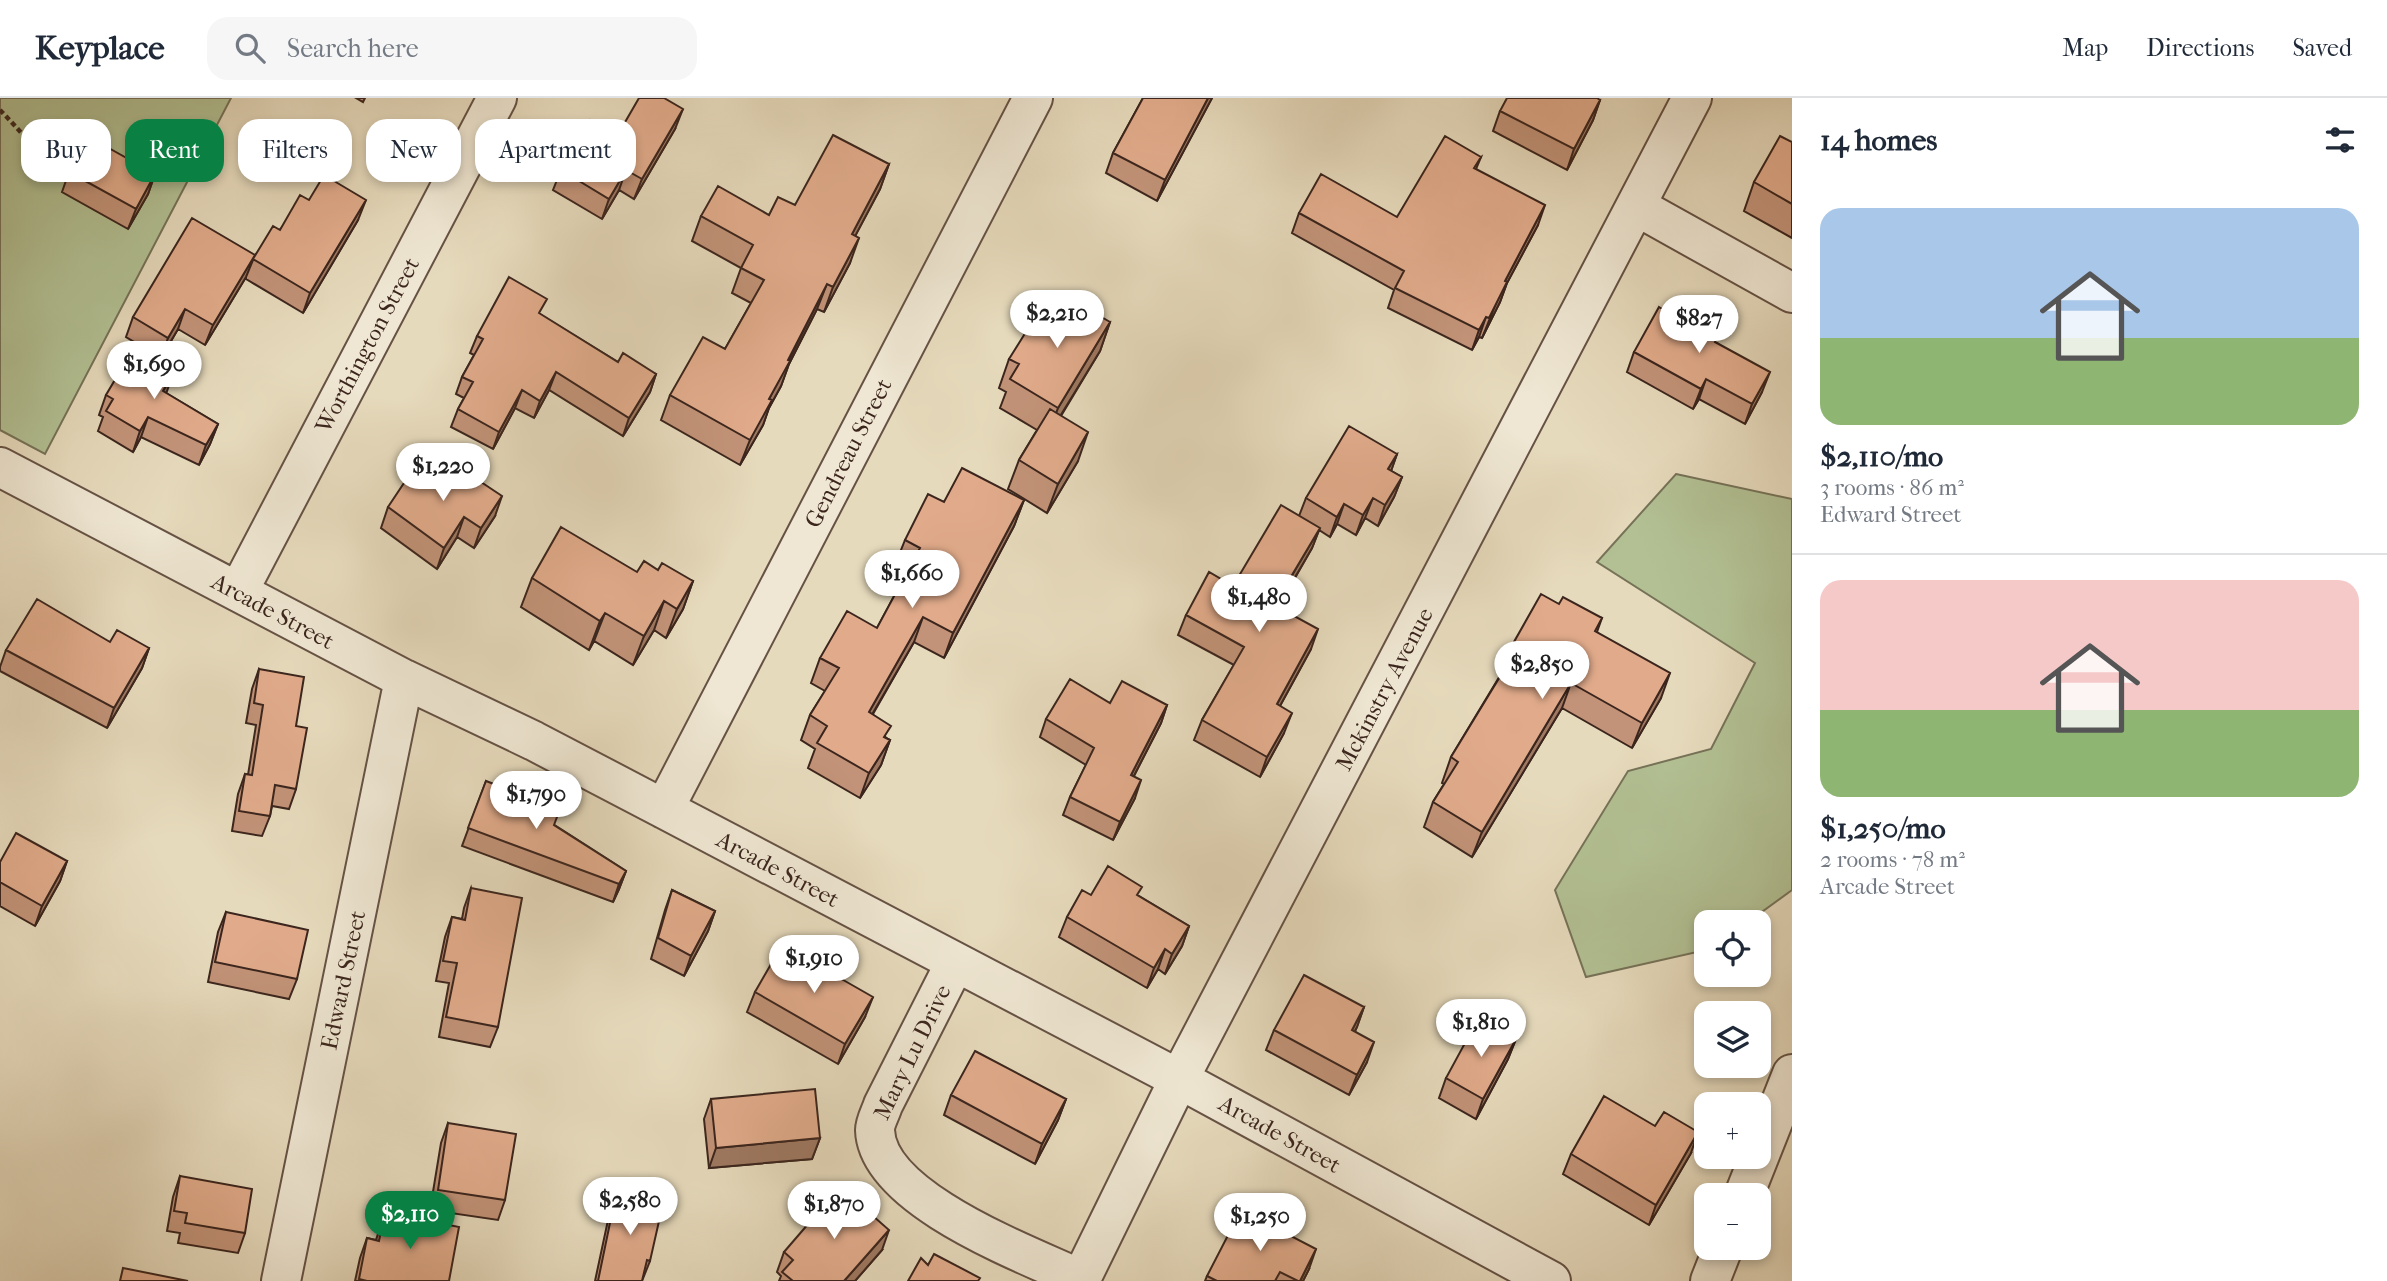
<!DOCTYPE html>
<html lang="en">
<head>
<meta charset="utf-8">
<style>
  :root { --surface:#fff; --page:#f6f6f7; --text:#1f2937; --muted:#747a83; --line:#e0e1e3; --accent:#0b8043 }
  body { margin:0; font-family:"IM FELL French Canon",serif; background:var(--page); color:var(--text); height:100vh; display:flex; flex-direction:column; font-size:26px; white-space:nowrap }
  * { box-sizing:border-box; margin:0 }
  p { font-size:23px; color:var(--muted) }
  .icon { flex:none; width:38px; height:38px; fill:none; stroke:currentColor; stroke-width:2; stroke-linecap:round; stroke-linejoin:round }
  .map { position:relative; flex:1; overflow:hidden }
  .panel { display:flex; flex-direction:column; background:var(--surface); width:595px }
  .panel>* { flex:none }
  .hud { position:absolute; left:21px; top:21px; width:665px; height:63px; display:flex; gap:14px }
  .tools { position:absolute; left:1694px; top:812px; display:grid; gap:14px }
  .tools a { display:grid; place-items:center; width:77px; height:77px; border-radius:14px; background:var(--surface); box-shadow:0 4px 10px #0003; font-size:35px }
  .price { position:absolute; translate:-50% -60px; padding:0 16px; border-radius:24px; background:#fff; color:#222; font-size:23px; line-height:46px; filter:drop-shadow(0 2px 4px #0008) }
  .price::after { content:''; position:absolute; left:50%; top:42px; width:21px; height:16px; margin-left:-10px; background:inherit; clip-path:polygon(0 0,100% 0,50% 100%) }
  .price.current { background:var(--accent); color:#fff }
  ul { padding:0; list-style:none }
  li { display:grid; align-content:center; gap:14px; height:371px; padding:0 28px }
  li+li { border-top:2px solid var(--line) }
  li span { display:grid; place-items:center; height:217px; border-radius:21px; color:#555 }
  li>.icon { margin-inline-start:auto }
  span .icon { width:126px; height:126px; fill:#fffc; stroke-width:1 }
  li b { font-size:30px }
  h2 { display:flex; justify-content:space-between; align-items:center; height:84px; padding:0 28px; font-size:30px }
  .pill { padding:0 24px; border-radius:21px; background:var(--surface); box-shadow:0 4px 10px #0003; font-size:24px; line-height:63px }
  .pill.current { background:var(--accent); color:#fff }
  header { display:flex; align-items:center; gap:42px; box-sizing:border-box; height:98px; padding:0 35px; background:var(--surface); border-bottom:2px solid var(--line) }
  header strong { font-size:33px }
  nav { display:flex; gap:38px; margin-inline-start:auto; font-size:24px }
  .search { width:490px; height:63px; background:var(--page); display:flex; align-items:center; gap:18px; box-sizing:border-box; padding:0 24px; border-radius:21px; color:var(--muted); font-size:26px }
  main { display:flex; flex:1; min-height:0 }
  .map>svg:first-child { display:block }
  .green { fill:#b2c093; stroke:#767258; stroke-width:2 }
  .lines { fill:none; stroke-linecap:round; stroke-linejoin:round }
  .minor-casing { stroke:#665245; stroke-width:42 }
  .path { stroke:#3b251d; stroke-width:4.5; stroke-dasharray:5 3.5; stroke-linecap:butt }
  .minor { stroke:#efe7d3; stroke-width:38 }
  .wall { fill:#c29378; stroke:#3b251d; stroke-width:2 }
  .shaded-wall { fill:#9e7861; stroke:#3b251d; stroke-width:2 }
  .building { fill:#e1ab8b; stroke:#3b251d; stroke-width:2 }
  .labels { text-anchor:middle; stroke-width:5; stroke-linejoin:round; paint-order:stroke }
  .street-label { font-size:23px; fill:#3b251d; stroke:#efe7d3 }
</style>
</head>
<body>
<header>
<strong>Keyplace</strong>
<div class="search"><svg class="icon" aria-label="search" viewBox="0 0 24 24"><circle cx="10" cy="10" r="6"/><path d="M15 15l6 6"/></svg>Search here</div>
<nav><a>Map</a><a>Directions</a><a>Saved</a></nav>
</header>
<main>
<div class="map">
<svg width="1792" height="1183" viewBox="0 0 1792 1183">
  <rect width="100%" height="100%" fill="#e6dabc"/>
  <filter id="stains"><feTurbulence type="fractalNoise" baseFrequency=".00286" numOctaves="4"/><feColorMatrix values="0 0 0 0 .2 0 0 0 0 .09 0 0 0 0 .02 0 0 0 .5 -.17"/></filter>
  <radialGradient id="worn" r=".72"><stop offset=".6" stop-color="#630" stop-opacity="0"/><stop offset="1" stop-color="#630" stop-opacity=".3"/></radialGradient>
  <path class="green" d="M 0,0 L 231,0 L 45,356 L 0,332 Z
    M 1676,376 L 1792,401 L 1792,792 L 1748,824 L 1706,824 L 1706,852 L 1586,879 L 1555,792 L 1628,673 L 1711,651 L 1755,565 L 1597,464 Z"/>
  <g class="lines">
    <defs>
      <path id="minor" d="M 1636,108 L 1792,195
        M 0,369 L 404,581 L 534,643 L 664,711 L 1179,981 L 1551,1183
        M 238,494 L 497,0
        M 664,711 L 1033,0
        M 955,865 L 883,1007 C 881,1014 875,1024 875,1032 C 877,1101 1026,1156 1080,1181
        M 1744,1097 L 1792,976
        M 281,1183 L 404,581
        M 1080,1183 L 1179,981 L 1692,0
        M 1710,1183 L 1723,1150"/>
    </defs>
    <use href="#minor" class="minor-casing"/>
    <path class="path" d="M 0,12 C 20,32 46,66 72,77
      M 64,74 L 86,31"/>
    <use href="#minor" class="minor"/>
  </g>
  <path class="wall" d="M 356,0 L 365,0 L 363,4 Z
    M 1143,0 L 1212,0 L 1157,103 L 1106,75 L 1113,55 Z
    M 1600,2 L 1593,22 L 1567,72 L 1493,33 L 1500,13 Z
    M 675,31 L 634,101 L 619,92 L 602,121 L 553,92 L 561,72 L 617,38 Z
    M 1792,44 L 1792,140 L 1744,113 L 1754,84 Z
    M 1481,59 L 1476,71 L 1538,127 L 1507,185 L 1500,204 L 1482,240 L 1479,239 L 1472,252 L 1388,210 L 1394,192 L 1292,135 L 1299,115 L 1397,119 Z
    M 889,66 L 880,91 L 855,138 L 850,165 L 824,214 L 817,211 L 789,266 L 781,288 L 769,310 L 763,327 L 740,367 L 661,322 L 670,297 L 725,251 L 751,205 L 732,195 L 741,170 L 692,143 L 701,118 L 769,117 L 795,107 Z
    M 69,74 L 155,76 L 148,96 L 128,131 L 62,94 Z
    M 309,102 L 358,122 L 303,215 L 246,181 L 246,179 L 205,247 L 178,231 L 161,260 L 126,239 L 133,219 L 255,157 Z
    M 541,217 L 618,264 L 656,276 L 650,294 L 623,338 L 549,292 L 534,320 L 515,310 L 493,351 L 451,329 L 458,311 L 464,300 L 456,296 L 462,279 L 474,257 L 470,255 L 477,238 Z
    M 1110,224 L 1100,253 L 1061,318 L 1078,363 L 1047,415 L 1008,391 L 1019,362 L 1037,332 L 1000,310 L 1006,294 L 999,290 L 1009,261 L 1036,233 Z
    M 1717,245 L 1762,294 L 1745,326 L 1699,301 L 1693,311 L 1627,274 L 1634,254 Z
    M 166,295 L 218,326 L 210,346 L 199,367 L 141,339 L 133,354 L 98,333 L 103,319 L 99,317 L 106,297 Z
    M 1397,356 L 1391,373 L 1402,379 L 1394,399 L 1378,428 L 1365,420 L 1356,437 L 1337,426 L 1330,439 L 1319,432 L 1312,450 L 1283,501 L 1288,504 L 1285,513 L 1311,551 L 1280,608 L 1284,635 L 1260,679 L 1194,642 L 1202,622 L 1234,567 L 1178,537 L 1186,517 L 1233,488 L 1299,418 L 1306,400 Z
    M 1024,402 L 1014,428 L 944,560 L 914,544 L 873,616 L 886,640 L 890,642 L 881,667 L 860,700 L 808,670 L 815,651 L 801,642 L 810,617 L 825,593 L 811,585 L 820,560 L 877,530 L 907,474 L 895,467 L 905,442 L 944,404 Z
    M 388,409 L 495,418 L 474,450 L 457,439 L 437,471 L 381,430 Z
    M 658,472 L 693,483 L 683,511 L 666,540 L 654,532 L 633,567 L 594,543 L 589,552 L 521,509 L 532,480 L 637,474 Z
    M 1559,506 L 1602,520 L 1597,534 L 1661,600 L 1632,650 L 1562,610 L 1472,759 L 1424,729 L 1433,704 L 1444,686 L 1442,685 L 1451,659 L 1501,576 L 1510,551 Z
    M 110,544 L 149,550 L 142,570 L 107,630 L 0,573 L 0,569 L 6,552 Z
    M 259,571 L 296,628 L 296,691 L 289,711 L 272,708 L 270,718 L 262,738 L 232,733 L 238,696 L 245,676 L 248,677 L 256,627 L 246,625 L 252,591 Z
    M 1110,605 L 1167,607 L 1161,625 L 1134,678 L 1135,700 L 1113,742 L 1063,717 L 1070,699 L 1086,667 L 1040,639 L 1046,621 Z
    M 486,683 L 626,773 L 619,791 L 613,804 L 462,748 Z
    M 67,763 L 60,783 L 35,828 L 0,808 L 0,764 Z
    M 471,790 L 498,929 L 490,949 L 439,939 L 449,885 L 436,883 L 445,839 L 452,819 L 462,821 L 464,810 Z
    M 672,792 L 715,813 L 708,833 L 684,878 L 651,861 L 665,812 Z
    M 1091,797 L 1139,798 L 1189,828 L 1182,848 L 1165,876 L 1158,871 L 1147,890 L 1059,839 L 1067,819 Z
    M 226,814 L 297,881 L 289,901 L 208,884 L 218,834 Z
    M 755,894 L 865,919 L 838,966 L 747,914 Z
    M 1364,909 L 1355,934 L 1367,964 L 1349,997 L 1266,952 L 1274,932 Z
    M 1516,941 L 1508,961 L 1476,1021 L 1439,1000 L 1446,980 Z
    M 951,997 L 1066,1001 L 1058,1022 L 1035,1066 L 944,1017 Z
    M 711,1001 L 820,1040 L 812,1061 L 709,1070 L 704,1021 Z
    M 448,1025 L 505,1102 L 498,1122 L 430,1112 L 441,1045 Z
    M 1691,1055 L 1649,1127 L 1563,1076 L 1571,1056 Z
    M 180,1078 L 245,1135 L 238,1155 L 178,1145 L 180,1135 L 167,1133 L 173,1099 Z
    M 617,1091 L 650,1163 L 642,1183 L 595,1183 L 611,1108 Z
    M 385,1114 L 449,1183 L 355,1183 L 360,1160 L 367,1140 L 376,1142 Z
    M 882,1152 L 855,1183 L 779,1183 L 781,1178 L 777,1174 L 784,1154 Z
    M 1309,1171 L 1303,1183 L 1205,1183 L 1207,1178 Z"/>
  <path class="shaded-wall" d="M 1208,0 L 1212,0 L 1157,103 L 1165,82 Z
    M 1600,2 L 1593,22 L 1567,72 L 1574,51 Z
    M 683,11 L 675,31 L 634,101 L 642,81 Z
    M 889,66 L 880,91 L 843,161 L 852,136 Z
    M 626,72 L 619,92 L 602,121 L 609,101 Z
    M 155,76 L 148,96 L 128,131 L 136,111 Z
    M 366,102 L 358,122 L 303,215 L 310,195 Z
    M 1545,107 L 1538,127 L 1507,185 L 1500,204 L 1482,240 L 1505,183 Z
    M 859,140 L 850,165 L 824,214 L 833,189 Z
    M 255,157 L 246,179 L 205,247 L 213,227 Z
    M 827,186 L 817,211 L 789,266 L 781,288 L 769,310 L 763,327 L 740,367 L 750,342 L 769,301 Z
    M 185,211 L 178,231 L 161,260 L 168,240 Z
    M 1486,219 L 1479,239 L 1472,252 L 1479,232 Z
    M 1110,224 L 1100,253 L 1048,338 L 1058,310 Z
    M 556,274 L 549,292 L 534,320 L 540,303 Z
    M 1770,274 L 1762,294 L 1745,326 L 1752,306 Z
    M 173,276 L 166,296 L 163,293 Z
    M 656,276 L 650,294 L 623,338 L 629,320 Z
    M 1706,281 L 1699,301 L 1693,311 L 1701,291 Z
    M 522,292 L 515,310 L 493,351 L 499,334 Z
    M 148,319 L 141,339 L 133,354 L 140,333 Z
    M 218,326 L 210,346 L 199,367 L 206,347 Z
    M 1088,334 L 1078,363 L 1047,415 L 1058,386 Z
    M 1397,356 L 1390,376 L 1388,371 Z
    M 1402,379 L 1394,399 L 1378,428 L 1385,407 Z
    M 502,398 L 495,418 L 474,450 L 481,430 Z
    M 1373,400 L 1365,420 L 1356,437 L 1363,417 Z
    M 1024,402 L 1014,428 L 944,560 L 953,535 Z
    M 1344,406 L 1337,426 L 1330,439 L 1337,419 Z
    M 464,419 L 457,439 L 437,471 L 444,450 Z
    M 1320,430 L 1312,450 L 1272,519 L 1279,499 Z
    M 693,483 L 683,511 L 666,540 L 677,511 Z
    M 664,503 L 654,532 L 633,567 L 644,538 Z
    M 605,515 L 594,543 L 589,552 L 600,523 Z
    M 923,519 L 914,544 L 859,639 L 869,614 Z
    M 1318,531 L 1311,551 L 1270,626 L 1277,606 Z
    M 149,550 L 142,570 L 107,630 L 114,610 Z
    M 1670,575 L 1661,600 L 1632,650 L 1642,625 Z
    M 1571,585 L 1562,610 L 1472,759 L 1482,734 Z
    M 1167,607 L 1161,625 L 1125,695 L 1131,677 Z
    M 1292,615 L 1284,635 L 1260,679 L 1267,659 Z
    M 890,642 L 881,667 L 860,700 L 869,675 Z
    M 1141,682 L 1135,700 L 1113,742 L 1120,724 Z
    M 67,763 L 60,783 L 35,828 L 42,808 Z
    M 626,773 L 619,791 L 613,804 L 619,786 Z
    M 715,813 L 708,833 L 684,878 L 691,858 Z
    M 1189,828 L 1182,848 L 1165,876 L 1172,856 Z
    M 1165,851 L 1158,871 L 1147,890 L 1154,870 Z
    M 873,899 L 865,919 L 838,966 L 845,946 Z
    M 1364,909 L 1357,929 L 1344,952 L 1352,932 Z
    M 1516,941 L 1508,961 L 1476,1021 L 1483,1001 Z
    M 1374,944 L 1367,964 L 1349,997 L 1357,977 Z
    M 1066,1001 L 1058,1022 L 1035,1066 L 1042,1046 Z
    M 1698,1034 L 1691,1055 L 1649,1127 L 1656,1107 Z
    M 820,1040 L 812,1061 L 709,1070 L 716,1050 Z
    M 889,1132 L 882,1152 L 855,1183 L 844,1183 Z
    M 1316,1151 L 1309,1171 L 1303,1183 L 1300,1183 Z"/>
  <path class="building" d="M 639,0 L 664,0 L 683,11 L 642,81 L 626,72 L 609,101 L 561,72 L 590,22 L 617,38 Z
    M 1143,0 L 1208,0 L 1165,82 L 1113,55 Z
    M 1507,0 L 1597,0 L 1600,2 L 1574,51 L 1500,13 Z
    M 833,37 L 889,66 L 852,136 L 859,140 L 833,189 L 827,186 L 788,262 L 790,263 L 769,301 L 772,302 L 750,342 L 670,297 L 703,239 L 725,251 L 764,182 L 741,170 L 753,147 L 701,118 L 718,88 L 769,117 L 778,99 L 795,107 Z
    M 1445,38 L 1481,59 L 1474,70 L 1545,107 L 1505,183 L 1507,184 L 1489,220 L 1486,219 L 1479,232 L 1395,190 L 1404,173 L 1299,115 L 1321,76 L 1397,119 Z
    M 1780,38 L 1792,44 L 1792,106 L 1754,84 Z
    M 89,39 L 155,76 L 136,111 L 69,74 Z
    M 324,77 L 366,102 L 310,195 L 253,161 L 273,128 L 280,132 L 300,97 L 309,102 Z
    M 192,120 L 255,157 L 213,227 L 185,211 L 168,240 L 133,219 Z
    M 509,179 L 547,201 L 539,215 L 618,264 L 623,255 L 656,276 L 629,320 L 556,274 L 540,303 L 522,292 L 499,334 L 458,311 L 473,284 L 462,279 L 483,241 L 477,238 Z
    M 1059,194 L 1110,224 L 1058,310 L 1010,281 L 1019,266 L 1009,261 L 1029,229 L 1036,233 Z
    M 1659,209 L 1672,217 L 1676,210 L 1720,235 L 1715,244 L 1770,274 L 1752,306 L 1706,281 L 1701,291 L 1634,254 Z
    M 132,253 L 173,276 L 163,293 L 218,326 L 206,347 L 148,319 L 140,333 L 106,313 L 113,301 L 106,297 Z
    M 1050,311 L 1088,334 L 1058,386 L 1019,362 Z
    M 1349,328 L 1397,356 L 1388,371 L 1402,379 L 1385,407 L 1373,400 L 1363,417 L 1344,406 L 1337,419 L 1306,400 Z
    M 418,364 L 452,387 L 463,372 L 502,398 L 481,430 L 464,419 L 444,450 L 388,409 Z
    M 962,370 L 1024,402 L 953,535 L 923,519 L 869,614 L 891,628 L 884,639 L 890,642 L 869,675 L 817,645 L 827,628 L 810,617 L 839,570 L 820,560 L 847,513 L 877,530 L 920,450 L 905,442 L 928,396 L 944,404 Z
    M 1281,407 L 1320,430 L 1279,499 L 1288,504 L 1283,512 L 1318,531 L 1277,606 L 1292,615 L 1267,659 L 1202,622 L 1244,549 L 1186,517 L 1209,474 L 1233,488 Z
    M 561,429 L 637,474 L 644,463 L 658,472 L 662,465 L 693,483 L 677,511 L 664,503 L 644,538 L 605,515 L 600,523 L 532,480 Z
    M 1541,496 L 1559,506 L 1563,499 L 1602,520 L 1595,533 L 1670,575 L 1642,625 L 1571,585 L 1482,734 L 1433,704 L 1458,664 L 1451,659 L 1515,554 L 1510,551 Z
    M 37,501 L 110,544 L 117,532 L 149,550 L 114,610 L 6,552 Z
    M 259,571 L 304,579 L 296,628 L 307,630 L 296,691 L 275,687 L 270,718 L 239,713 L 245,676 L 252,677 L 263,607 L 254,605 Z
    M 1070,581 L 1110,605 L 1122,583 L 1167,607 L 1131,677 L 1141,682 L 1120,724 L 1070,699 L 1094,650 L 1046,621 Z
    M 486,683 L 560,711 L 554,727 L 626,773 L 619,786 L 468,730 Z
    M 16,735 L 67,763 L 42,808 L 0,784 L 0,764 Z
    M 1108,768 L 1142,789 L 1137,797 L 1189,828 L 1172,856 L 1165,851 L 1154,870 L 1067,819 L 1082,792 L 1091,797 Z
    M 471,790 L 522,800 L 498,929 L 446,919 L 457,865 L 443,863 L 452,819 L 465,822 Z
    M 672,792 L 715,813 L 691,858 L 658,840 Z
    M 226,814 L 308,832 L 297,881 L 215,864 Z
    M 782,847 L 873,899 L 845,946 L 755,894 Z
    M 1304,877 L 1364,909 L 1352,932 L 1374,944 L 1357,977 L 1274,932 Z
    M 1478,921 L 1516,941 L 1483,1001 L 1446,980 Z
    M 975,953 L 1066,1001 L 1042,1046 L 951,997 Z
    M 815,991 L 820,1040 L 716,1050 L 711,1001 Z
    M 1604,998 L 1655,1028 L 1664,1014 L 1698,1034 L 1656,1107 L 1571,1056 Z
    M 448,1025 L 516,1036 L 505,1102 L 438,1092 Z
    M 180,1078 L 252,1091 L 245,1135 L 185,1125 L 187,1115 L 174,1113 Z
    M 840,1089 L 889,1132 L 844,1183 L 793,1183 L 782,1174 L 793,1162 L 784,1154 Z
    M 617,1091 L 664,1101 L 650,1163 L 647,1162 L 642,1183 L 598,1183 Z
    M 1241,1112 L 1316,1151 L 1300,1183 L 1298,1183 L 1280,1174 L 1275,1183 L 1217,1183 L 1207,1178 Z
    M 385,1114 L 459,1129 L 449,1183 L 367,1183 L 359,1181 L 367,1140 L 379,1143 Z
    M 934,1156 L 980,1180 L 978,1183 L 908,1183 L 921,1160 L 928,1167 Z
    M 123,1170 L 188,1183 L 120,1183 Z"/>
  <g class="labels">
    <g class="street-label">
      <text transform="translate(367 247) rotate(-62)" y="8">Worthington Street</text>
      <text transform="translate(848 355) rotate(-63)" y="8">Gendreau Street</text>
      <text transform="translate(273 513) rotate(28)" y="8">Arcade Street</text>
      <text transform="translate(1384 591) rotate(-62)" y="8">Mckinstry Avenue</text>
      <text transform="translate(778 771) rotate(28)" y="8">Arcade Street</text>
      <text transform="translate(343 882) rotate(-78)" y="8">Edward Street</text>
      <text transform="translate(912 954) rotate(-64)" y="8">Mary Lu Drive</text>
      <text transform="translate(1280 1036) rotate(29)" y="8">Arcade Street</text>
    </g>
  </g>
  <rect width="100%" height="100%" filter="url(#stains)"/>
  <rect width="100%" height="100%" fill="url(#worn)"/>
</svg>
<div class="tools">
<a><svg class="icon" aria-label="locate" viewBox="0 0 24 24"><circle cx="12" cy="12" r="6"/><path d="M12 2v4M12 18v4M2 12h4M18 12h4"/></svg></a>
<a><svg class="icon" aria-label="layers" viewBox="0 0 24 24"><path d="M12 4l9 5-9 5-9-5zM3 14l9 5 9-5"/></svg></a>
<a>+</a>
<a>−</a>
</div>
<b class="price" style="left:1057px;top:252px">$2,210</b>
<b class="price" style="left:1699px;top:257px">$827</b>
<b class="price" style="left:154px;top:303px">$1,690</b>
<b class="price" style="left:443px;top:405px">$1,220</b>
<b class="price" style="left:912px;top:512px">$1,660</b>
<b class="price" style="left:1259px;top:536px">$1,480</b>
<b class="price" style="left:1542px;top:603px">$2,850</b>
<b class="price" style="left:536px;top:733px">$1,790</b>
<b class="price" style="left:814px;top:897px">$1,910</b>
<b class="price" style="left:1481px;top:961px">$1,810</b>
<b class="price" style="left:630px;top:1139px">$2,580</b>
<b class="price" style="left:834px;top:1143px">$1,870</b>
<b class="price current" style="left:410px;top:1153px">$2,110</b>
<b class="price" style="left:1260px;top:1155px">$1,250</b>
<div class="hud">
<a class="pill">Buy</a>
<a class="pill current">Rent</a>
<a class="pill">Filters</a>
<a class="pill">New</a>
<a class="pill">Apartment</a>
</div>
</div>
<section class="panel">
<h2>14 homes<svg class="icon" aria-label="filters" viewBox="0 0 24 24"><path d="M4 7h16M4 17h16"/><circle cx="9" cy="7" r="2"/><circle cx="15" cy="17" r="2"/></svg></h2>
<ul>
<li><span style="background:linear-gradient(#a9c7e8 60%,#8fb573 0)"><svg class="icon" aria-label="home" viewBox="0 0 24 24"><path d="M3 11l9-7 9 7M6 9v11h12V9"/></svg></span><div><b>$2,110/mo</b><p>3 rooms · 86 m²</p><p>Edward Street</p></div></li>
<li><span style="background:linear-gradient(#f6c9c9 60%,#8fb573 0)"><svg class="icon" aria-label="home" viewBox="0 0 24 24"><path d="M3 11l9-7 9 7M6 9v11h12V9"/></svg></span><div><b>$1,250/mo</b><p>2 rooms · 78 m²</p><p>Arcade Street</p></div></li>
</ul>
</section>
</main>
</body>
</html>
